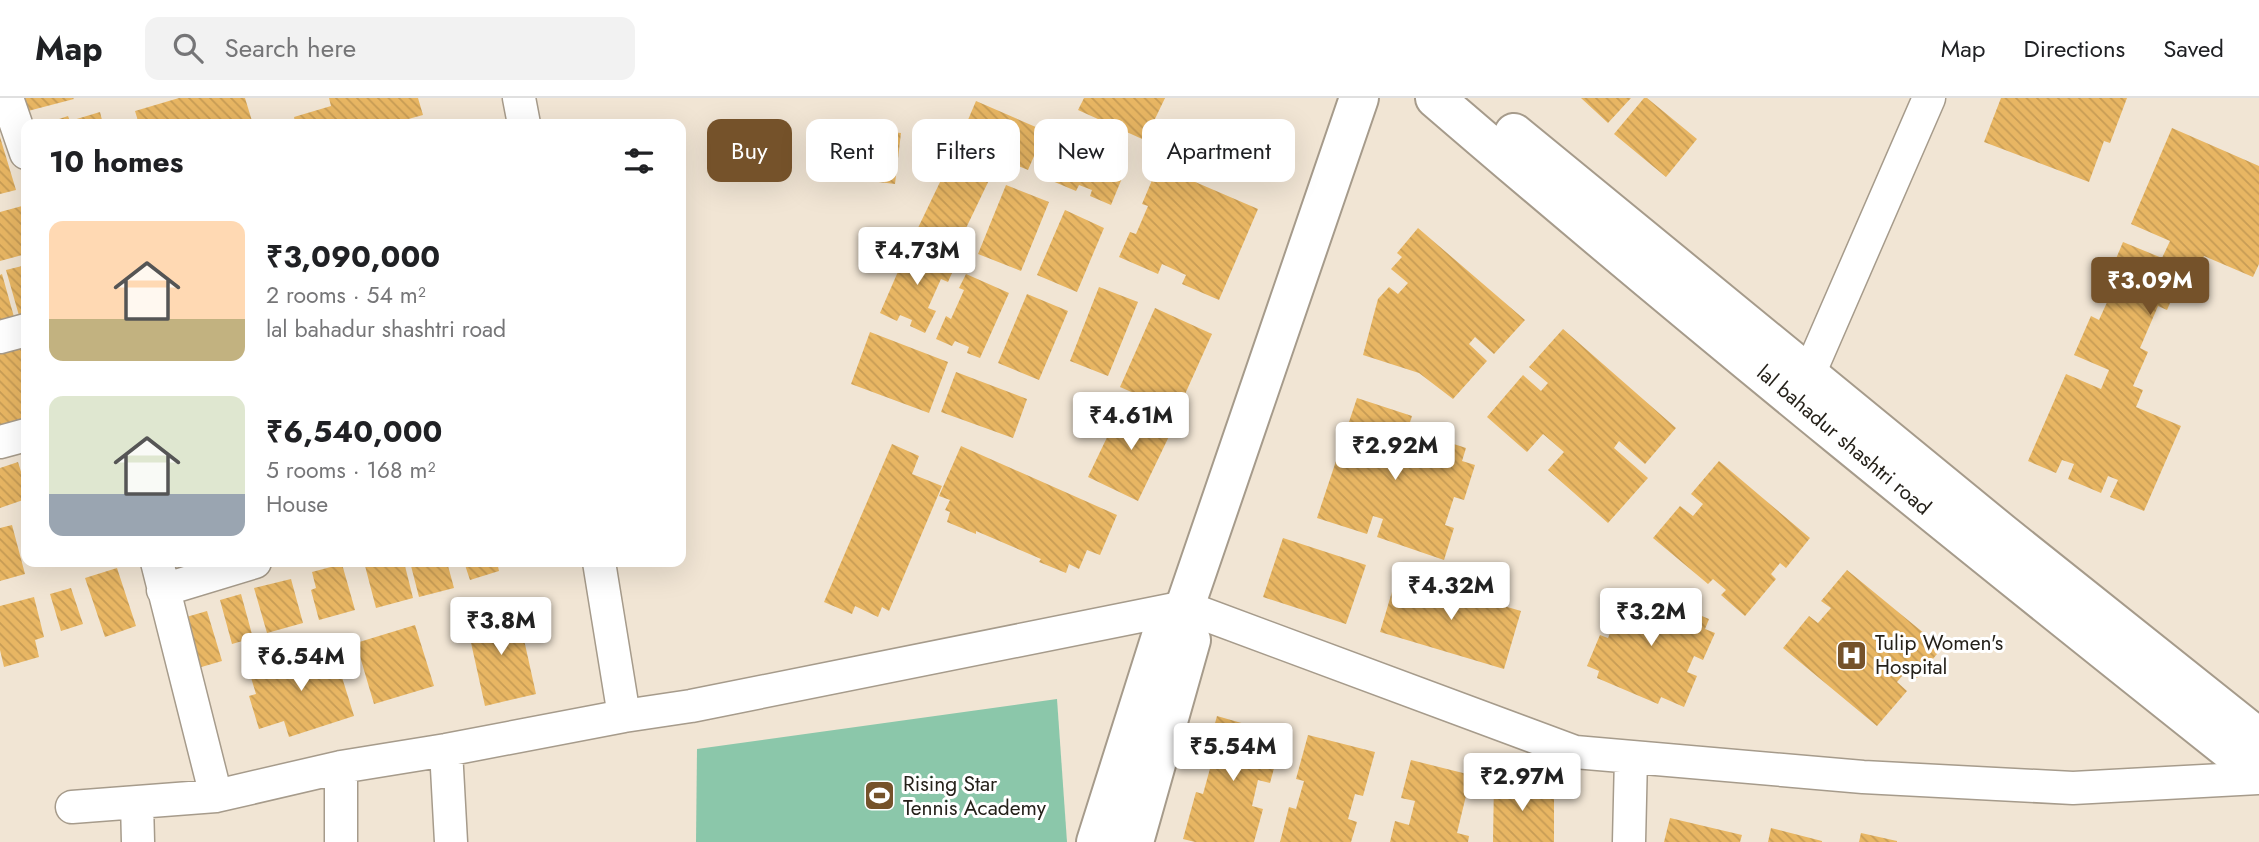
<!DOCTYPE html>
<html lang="en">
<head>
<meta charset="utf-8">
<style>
  :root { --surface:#fff; --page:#f2f2f2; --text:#202124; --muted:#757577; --line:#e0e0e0; --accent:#75522a }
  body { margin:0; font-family:Jost,sans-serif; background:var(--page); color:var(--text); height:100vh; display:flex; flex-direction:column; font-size:26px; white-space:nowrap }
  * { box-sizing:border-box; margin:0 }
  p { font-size:23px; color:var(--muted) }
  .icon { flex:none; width:38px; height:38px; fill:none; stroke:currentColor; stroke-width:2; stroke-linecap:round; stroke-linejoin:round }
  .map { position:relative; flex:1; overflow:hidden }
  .drawer { position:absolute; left:21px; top:21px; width:665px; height:448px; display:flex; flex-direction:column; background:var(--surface); border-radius:14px; box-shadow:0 7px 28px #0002 }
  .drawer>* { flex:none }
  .top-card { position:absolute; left:707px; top:21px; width:665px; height:63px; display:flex; gap:14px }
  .price { position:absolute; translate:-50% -60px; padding:0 16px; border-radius:7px; background:#fff; color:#222; font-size:23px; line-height:46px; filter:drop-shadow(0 2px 4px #0008) }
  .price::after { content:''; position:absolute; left:50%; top:42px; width:21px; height:16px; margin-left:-10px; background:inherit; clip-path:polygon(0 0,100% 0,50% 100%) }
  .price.active { background:var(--accent); color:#fff }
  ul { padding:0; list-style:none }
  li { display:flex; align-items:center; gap:21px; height:175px; padding:0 28px }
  li span { display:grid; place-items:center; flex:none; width:196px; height:140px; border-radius:14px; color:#555 }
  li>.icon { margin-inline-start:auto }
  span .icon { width:84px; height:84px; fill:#fffc; stroke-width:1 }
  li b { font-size:30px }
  h2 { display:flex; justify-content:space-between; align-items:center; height:84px; padding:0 28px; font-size:30px }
  .chip { padding:0 24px; border-radius:14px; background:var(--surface); box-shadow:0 7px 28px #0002; font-size:24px; line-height:63px }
  .chip.active { background:var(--accent); color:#fff }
  header { display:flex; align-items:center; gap:42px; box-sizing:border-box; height:98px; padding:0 35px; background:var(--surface); border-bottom:2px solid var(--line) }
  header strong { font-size:33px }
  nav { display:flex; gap:38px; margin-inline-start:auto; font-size:24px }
  .search { width:490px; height:63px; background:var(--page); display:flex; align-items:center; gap:18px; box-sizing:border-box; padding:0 24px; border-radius:14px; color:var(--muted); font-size:26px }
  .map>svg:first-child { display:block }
  .green { fill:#8bc7aa }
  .building { fill:url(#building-back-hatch) }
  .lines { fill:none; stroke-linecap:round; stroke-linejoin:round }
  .street-casing { stroke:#a69b8b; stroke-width:35 }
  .secondary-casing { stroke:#a69b8b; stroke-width:42 }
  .street { stroke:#fff; stroke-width:32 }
  .secondary { stroke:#fff; stroke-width:38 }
  .labels { text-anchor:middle; stroke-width:6; stroke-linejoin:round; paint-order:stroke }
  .street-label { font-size:21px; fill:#25211a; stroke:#fff }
  .poi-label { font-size:21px; fill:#25211a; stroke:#fff; text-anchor:start }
</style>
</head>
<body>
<header>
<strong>Map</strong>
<div class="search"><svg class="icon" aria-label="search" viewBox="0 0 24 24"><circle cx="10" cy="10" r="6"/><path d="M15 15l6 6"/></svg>Search here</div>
<nav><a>Map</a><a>Directions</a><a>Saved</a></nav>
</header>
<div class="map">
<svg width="2259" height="744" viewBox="0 0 2259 744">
  <defs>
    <pattern id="building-back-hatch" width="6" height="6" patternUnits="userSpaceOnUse" patternTransform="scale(1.75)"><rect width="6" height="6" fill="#e8b663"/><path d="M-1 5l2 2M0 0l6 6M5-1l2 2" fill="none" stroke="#c79c55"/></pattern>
  </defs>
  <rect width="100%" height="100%" fill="#f1e5d4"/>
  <path class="green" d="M 1057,601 L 1067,744 L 696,744 L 697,651 Z"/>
  <path class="building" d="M 15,0 L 73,0 L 74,1 L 28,13 L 25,2 L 16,5 Z
    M 179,0 L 245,0 L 252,23 L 243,26 L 139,26 L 135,13 Z
    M 329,0 L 418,0 L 423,17 L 390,26 L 296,26 L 294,19 L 331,8 Z
    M 1084,0 L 1165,0 L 1154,23 L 1159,26 L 1151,45 L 1078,12 Z
    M 1581,0 L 1631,0 L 1608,25 Z
    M 1644,0 L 1647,0 L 1697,41 L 1666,79 L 1614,36 Z
    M 2001,0 L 2127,0 L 2110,45 L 2104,43 L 2089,84 L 1984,44 Z
    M 976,3 L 1045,33 L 1028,72 L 959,43 Z
    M 100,14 L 103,26 L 44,26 L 68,18 L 70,23 Z
    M 817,26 L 901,35 L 895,86 L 811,76 Z
    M 2172,30 L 2259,68 L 2259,166 L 2253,179 L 2204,158 L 2196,177 L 2184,172 L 2167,212 L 2158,208 L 2140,250 L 2148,254 L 2133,288 L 2143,292 L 2136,309 L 2181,328 L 2144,413 L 2110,399 L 2118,382 L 2108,378 L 2101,395 L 2068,381 L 2074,366 L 2062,362 L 2056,375 L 2028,363 L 2066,276 L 2101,291 L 2109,272 L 2074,257 L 2091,218 L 2099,222 L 2113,191 L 2105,187 L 2123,144 L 2162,160 L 2170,143 L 2131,126 Z
    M 0,39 L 16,92 L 0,96 Z
    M 1054,39 L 1127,68 L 1111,107 L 1090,98 L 1092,92 L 1079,87 L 1076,93 L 1038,77 Z
    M 952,59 L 991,78 L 956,151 L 917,132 Z
    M 1158,68 L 1258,111 L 1219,202 L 1182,186 L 1186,177 L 1162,166 L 1158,176 L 1119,159 L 1130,134 L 1136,136 L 1148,108 L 1142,106 Z
    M 1006,87 L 1049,104 L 1021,173 L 978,156 Z
    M 22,108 L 26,123 L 26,156 L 0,163 L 0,114 Z
    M 1065,112 L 1104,130 L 1077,194 L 1037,177 Z
    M 1418,130 L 1525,222 L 1494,256 L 1475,239 L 1469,246 L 1487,263 L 1453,301 L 1419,275 L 1363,257 L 1378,201 L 1389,189 L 1398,196 L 1408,185 L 1391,171 L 1402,159 L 1397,155 Z
    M 910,146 L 956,166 L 948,184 L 941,181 L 928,210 L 936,213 L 925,235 L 910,228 L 912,222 L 900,217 L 897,223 L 880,215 Z
    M 26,167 L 26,219 L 20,221 L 6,172 Z
    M 2,176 L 16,226 L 0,230 L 0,177 Z
    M 966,176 L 1009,195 L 980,260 L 967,255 L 969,249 L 955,243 L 952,248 L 936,241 L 946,218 L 951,221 L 964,192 L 959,190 Z
    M 1099,189 L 1138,204 L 1108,278 L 1070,263 Z
    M 1027,196 L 1068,213 L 1039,282 L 998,265 Z
    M 1155,210 L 1212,236 L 1177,314 L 1120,289 Z
    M 1563,231 L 1676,330 L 1645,366 L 1619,343 L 1614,350 L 1648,380 L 1608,425 L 1548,372 L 1564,354 L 1543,336 L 1527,354 L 1487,319 L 1523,277 L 1541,293 L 1548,285 L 1529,269 Z
    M 870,234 L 948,264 L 929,315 L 851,286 Z
    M 24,246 L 26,253 L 26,332 L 0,340 L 0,253 Z
    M 956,274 L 1027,301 L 1013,340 L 941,314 Z
    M 1357,300 L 1412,318 L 1398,361 L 1409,365 L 1420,335 L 1466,350 L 1462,363 L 1475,367 L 1464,402 L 1454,399 L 1445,427 L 1454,430 L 1444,462 L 1377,439 L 1383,421 L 1373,418 L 1367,436 L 1317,420 Z
    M 1123,306 L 1173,330 L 1138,403 L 1088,379 Z
    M 892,346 L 919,358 L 912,376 L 942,388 L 889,513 L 882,509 L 878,519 L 855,508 L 852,516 L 824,504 Z
    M 961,348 L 1117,417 L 1100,457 L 1087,452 L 1079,471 L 1069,466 L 1066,475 L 1039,464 L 1041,461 L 976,433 L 976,436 L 947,424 L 950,414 L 945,412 L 950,402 L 939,398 Z
    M 1719,363 L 1810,440 L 1786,470 L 1780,465 L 1771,476 L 1776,481 L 1745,518 L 1721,497 L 1726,492 L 1713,481 L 1708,486 L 1653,440 L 1680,408 L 1693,418 L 1703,406 L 1691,396 Z
    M 18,364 L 26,390 L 26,401 L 0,410 L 0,370 Z
    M 12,427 L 25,476 L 0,483 L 0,430 Z
    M 1283,440 L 1366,467 L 1346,526 L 1263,499 Z
    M 364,464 L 404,464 L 413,500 L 376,510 Z
    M 410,464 L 447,464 L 454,490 L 419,499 Z
    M 464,464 L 497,464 L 499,473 L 470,482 Z
    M 342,466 L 355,512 L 319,522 L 311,492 L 316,490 L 312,474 Z
    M 117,470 L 136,528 L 105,539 L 85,480 Z
    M 1847,472 L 1942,550 L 1917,580 L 1907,572 L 1897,584 L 1907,593 L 1877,628 L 1783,550 L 1809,518 L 1818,525 L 1831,510 L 1821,503 Z
    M 1397,477 L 1521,513 L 1504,571 L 1380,534 Z
    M 291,481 L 303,525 L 267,535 L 254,490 Z
    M 71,490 L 83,526 L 61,533 L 50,496 Z
    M 1635,490 L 1709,521 L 1705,531 L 1715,535 L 1703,562 L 1694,558 L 1687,574 L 1697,578 L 1684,609 L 1661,599 L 1658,606 L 1597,580 L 1599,573 L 1587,568 L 1600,537 L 1608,540 L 1615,523 L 1607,520 L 1618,494 L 1631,499 Z
    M 241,496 L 253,540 L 232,546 L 220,502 Z
    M 34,499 L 44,539 L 35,542 L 39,559 L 4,569 L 0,552 L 0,508 Z
    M 517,510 L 536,596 L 485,608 L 466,522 Z
    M 207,513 L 222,563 L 198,570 L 183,520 Z
    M 415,527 L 434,588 L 374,606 L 356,545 Z
    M 332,547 L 354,618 L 289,639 L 284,623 L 259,631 L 249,598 L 256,596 L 249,573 Z
    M 1217,618 L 1283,637 L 1270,685 L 1258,682 L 1252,708 L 1263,711 L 1254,744 L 1195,744 L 1183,741 L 1196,694 L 1203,696 L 1211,667 L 1204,665 Z
    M 1308,637 L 1375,654 L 1363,698 L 1355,696 L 1348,721 L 1357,724 L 1351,744 L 1280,744 L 1289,709 L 1296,711 L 1304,683 L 1296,681 Z
    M 1411,662 L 1471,677 L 1457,735 L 1469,738 L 1468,744 L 1390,744 L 1395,723 L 1409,727 L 1415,703 L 1401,700 Z
    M 1494,683 L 1536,683 L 1536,698 L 1554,698 L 1554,744 L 1493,744 Z
    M 1670,720 L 1742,737 L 1740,744 L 1664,744 Z
    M 1771,730 L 1822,743 L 1822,744 L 1768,744 Z
    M 1861,735 L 1897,743 L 1897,744 L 1859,744 Z"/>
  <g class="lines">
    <defs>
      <path id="street" d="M 7,0 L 26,55
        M 519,0 L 524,26
        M 0,239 L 26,232
        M 1809,276 L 1929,0
        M 0,344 L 26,337
        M 157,464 L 216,698
        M 599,464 L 624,618
        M 163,492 L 255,464
        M 446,652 L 451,744
        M 341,669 L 341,744
        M 137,704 L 138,744
        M 72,709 L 216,698 L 341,669 L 446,652 L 624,618 L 691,608 L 1185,509 L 1575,654 L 1863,679 L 2073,690 L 2259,680
        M 1629,744 L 1631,659"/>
      <path id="secondary" d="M 1435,0 C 1704,232 1981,455 2259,676
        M 1514,35 L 2002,435 L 2259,640
        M 1096,744 L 1163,532 L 1181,520 L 1359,0
        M 1134,744 L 1191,542 L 1181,520"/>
    </defs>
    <use href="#street" class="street-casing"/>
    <use href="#secondary" class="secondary-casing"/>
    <use href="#street" class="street"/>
    <use href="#secondary" class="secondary"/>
  </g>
  <defs>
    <symbol id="hospital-square" viewBox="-11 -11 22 22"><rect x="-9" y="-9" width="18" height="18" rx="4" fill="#75522a" stroke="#fff"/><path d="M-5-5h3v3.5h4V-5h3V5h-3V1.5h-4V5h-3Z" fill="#fff"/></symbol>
    <symbol id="stadium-square" viewBox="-11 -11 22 22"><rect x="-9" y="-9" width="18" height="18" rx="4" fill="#75522a" stroke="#fff"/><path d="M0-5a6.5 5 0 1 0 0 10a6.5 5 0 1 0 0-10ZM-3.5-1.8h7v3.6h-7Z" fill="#fff"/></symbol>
  </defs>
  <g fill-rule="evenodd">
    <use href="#hospital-square" x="1834" y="540" width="35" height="35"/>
    <use href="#stadium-square" x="862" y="680" width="35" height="35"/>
  </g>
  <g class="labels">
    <g class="street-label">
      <text transform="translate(1844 342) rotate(40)" y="7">lal bahadur shashtri road</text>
    </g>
    <g class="poi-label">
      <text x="1875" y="552">Tulip Women's<tspan x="1875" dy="24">Hospital</tspan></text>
      <text x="903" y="693">Rising Star<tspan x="903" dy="24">Tennis Academy</tspan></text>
    </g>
  </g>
</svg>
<b class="price" style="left:917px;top:189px">₹4.73M</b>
<b class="price active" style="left:2150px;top:219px">₹3.09M</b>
<b class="price" style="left:1131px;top:354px">₹4.61M</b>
<b class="price" style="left:1395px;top:384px">₹2.92M</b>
<b class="price" style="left:1451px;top:524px">₹4.32M</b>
<b class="price" style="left:1651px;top:550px">₹3.2M</b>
<b class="price" style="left:501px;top:559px">₹3.8M</b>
<b class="price" style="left:301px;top:595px">₹6.54M</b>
<b class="price" style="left:1233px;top:685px">₹5.54M</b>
<b class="price" style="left:1522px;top:715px">₹2.97M</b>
<div class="top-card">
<a class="chip active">Buy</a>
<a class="chip">Rent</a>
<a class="chip">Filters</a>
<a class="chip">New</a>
<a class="chip">Apartment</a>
</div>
<section class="drawer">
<h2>10 homes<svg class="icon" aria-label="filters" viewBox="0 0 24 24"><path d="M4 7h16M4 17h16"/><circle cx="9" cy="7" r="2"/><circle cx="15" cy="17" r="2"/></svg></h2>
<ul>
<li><span style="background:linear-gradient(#ffd9b3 70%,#c2b280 0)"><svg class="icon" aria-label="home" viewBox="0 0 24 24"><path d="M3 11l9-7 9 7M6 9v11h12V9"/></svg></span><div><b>₹3,090,000</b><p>2 rooms · 54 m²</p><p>lal bahadur shashtri road</p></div></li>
<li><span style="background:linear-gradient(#dfe7d0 70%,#9aa5b1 0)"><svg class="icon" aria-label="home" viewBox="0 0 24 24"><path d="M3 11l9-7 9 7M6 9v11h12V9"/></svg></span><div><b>₹6,540,000</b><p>5 rooms · 168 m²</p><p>House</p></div></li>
</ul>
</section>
</div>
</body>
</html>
